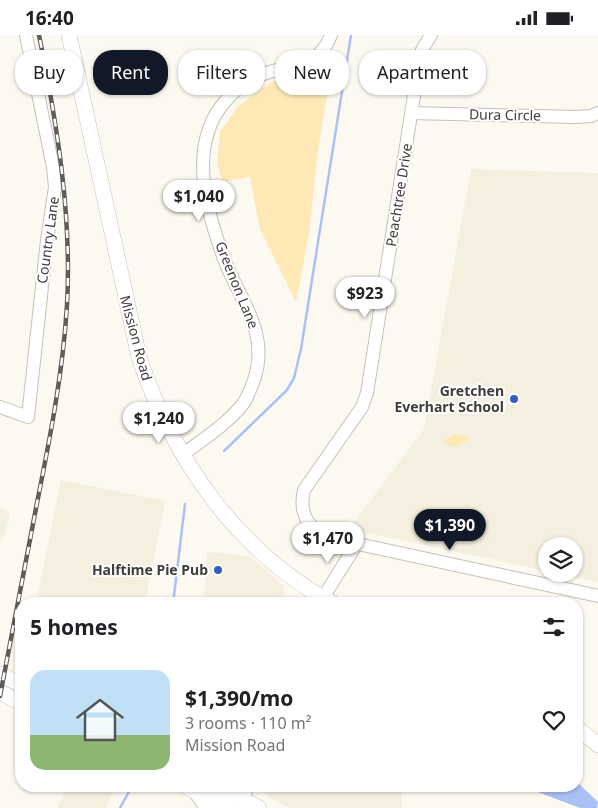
<!DOCTYPE html>
<html lang="en">
<head>
<meta charset="utf-8">
<style>
  :root { --surface:#fff; --page:#f2f2f2; --text:#202124; --muted:#757577; --accent:#111827 }
  body { margin:0; font-family:"Noto Sans",sans-serif; background:var(--page); color:var(--text); height:100vh; display:flex; flex-direction:column; font-size:19px; white-space:nowrap }
  * { box-sizing:border-box; margin:0 }
  p { font-size:16px; color:var(--muted) }
  .icon { flex:none; width:28px; height:28px; fill:none; stroke:currentColor; stroke-width:2; stroke-linecap:round; stroke-linejoin:round }
  .map { position:relative; flex:1; overflow:hidden }
  .panel { position:absolute; left:15px; top:562px; width:568px; height:195px; display:flex; flex-direction:column; background:var(--surface); border-radius:20px; box-shadow:0 1px 4px #0004 }
  .panel>* { flex:none }
  .banner { position:absolute; left:15px; top:15px; width:569px; height:45px; display:flex; gap:10px }
  .controls { position:absolute; left:538px; top:502px; display:grid; gap:10px }
  .controls a { display:grid; place-items:center; width:45px; height:45px; border-radius:50%; background:var(--surface); box-shadow:0 1px 4px #0004; font-size:25px }
  .price { position:absolute; translate:-50% -42px; padding:0 11px; border-radius:18px; background:#fff; color:#222; font-size:16px; line-height:32px; filter:drop-shadow(0 1px 2px #0008) }
  .price::after { content:''; position:absolute; left:50%; top:30px; width:15px; height:11px; margin-left:-8px; background:inherit; clip-path:polygon(0 0,100% 0,50% 100%) }
  .price.current { background:var(--accent); color:#fff }
  ul { padding:0; list-style:none }
  li { display:flex; align-items:center; gap:15px; height:125px; padding:0 15px }
  li span { display:grid; place-items:center; flex:none; width:140px; height:100px; border-radius:15px; color:#555 }
  li>.icon { margin-inline-start:auto }
  span .icon { width:60px; height:60px; fill:#fffc; stroke-width:1 }
  li b { font-size:21px }
  h2 { display:flex; justify-content:space-between; align-items:center; height:60px; padding:0 15px; font-size:21px }
  .pill { padding:0 18px; border-radius:20px; background:var(--surface); box-shadow:0 1px 4px #0004; font-size:18px; line-height:45px }
  .pill.current { background:var(--accent); color:#fff }
  .status { display:flex; justify-content:space-between; align-items:center; height:35px; padding:0 25px; background:var(--surface); direction:ltr }
  .status svg { height:14px; fill:currentColor }
  .map>svg:first-child { display:block }
  .built { fill:#f5efdf }
  .green { fill:#fee9b6 }
  .water { fill:#abc1f5 }
  .lines { fill:none; stroke-linecap:round; stroke-linejoin:round }
  .stream { stroke:#abc1f5; stroke-width:2.5 }
  .minor-casing { stroke:#c4c1b9; stroke-width:14 }
  .major-casing { stroke:#c4c1b9; stroke-width:16 }
  .minor { stroke:#fff; stroke-width:12 }
  .major { stroke:#fff; stroke-width:15 }
  .rail-casing { stroke:#5e5d58; stroke-width:4.5 }
  .rail { stroke:#fff; stroke-width:2.5; stroke-dasharray:8; stroke-linecap:butt }
  .poi-dot { fill:#355acb; stroke:#fff; stroke-width:2 }
  .labels { text-anchor:middle; stroke-width:4; stroke-linejoin:round; paint-order:stroke }
  .street-label { font-size:14px; fill:#3e3d39; stroke:#fff }
  .poi-label { font-size:14px; font-weight:bold; fill:#3e3d39; stroke:#fff; text-anchor:end }
</style>
</head>
<body>
<div class="status"><b>16:40</b><svg viewBox="0 0 49 12"><path d="M0 12V9h3v3zM5 12V6h3v6zM10 12V3h3v9zM15 12V0h3v12zM26 1h20v11H26zM47 4h2v5h-2z"/></svg></div>
<div class="map">
<svg width="598" height="773" viewBox="0 0 598 773">
  <rect width="100%" height="100%" fill="#fcf9f0"/>
  <path class="built" d="M 471,134 L 598,138 L 598,547 L 558,539 L 574,539 L 574,511 L 546,511 L 546,536 L 349,494 L 424,394 Z
    M 61,445 L 165,466 L 145,569 L 36,569 Z
    M 0,473 L 10,478 L 5,498 L 0,508 Z
    M 207,517 L 249,521 L 284,551 L 283,569 L 204,569 Z
    M 68,751 L 117,751 L 105,773 L 57,773 Z
    M 401,751 L 402,773 L 290,773 L 275,766 L 256,752 Z"/>
  <path class="green" d="M 327,32 L 328,55 L 318,115 L 309,199 L 296,267 L 260,194 L 250,142 L 223,147 L 217,129 L 220,97 L 238,71 L 272,47 Z
    M 454,399 L 467,401 L 467,406 L 457,412 L 445,409 L 444,405 Z"/>
  <path class="water" d="M 576,746 L 598,767 L 597,773 L 580,773 L 522,751 L 576,751 Z
    M 432,751 L 465,751 C 455,758 442,757 432,751 Z"/>
  <g class="lines">
    <path class="stream" d="M 224,416 L 287,355 L 294,343 L 301,314 L 351,0
      M 173,569 L 185,469
      M 120,773 L 132,751"/>
    <defs>
      <path id="minor" d="M 431,0 L 422,15 L 419,29 L 367,358 L 362,372 L 304,455 C 298,482 310,496 335,504 L 598,561
        M 412,78 L 575,82 L 591,81 L 598,78
        M 0,372 L 28,382 L 47,205 L 55,152 L 53,132 L 26,0
        M 182,420 C 203,404 226,390 243,369 C 248,362 251,353 254,345 C 270,297 240,266 224,224 C 210,185 194,135 209,94 C 216,73 236,51 256,42 C 285,28 318,36 331,0
        M 319,569 L 356,510
        M 194,756 L 206,773
        M 238,773 L 248,751"/>
      <path id="major" d="M 69,0 L 139,322 C 173,424 237,517 334,569
        M 0,639 L 21,650
        M 0,657 L 21,668
        M 576,692 L 598,710
        M 185,751 L 228,773
        M 218,751 L 259,773"/>
    </defs>
    <use href="#minor" class="minor-casing"/>
    <use href="#major" class="major-casing"/>
    <use href="#minor" class="minor"/>
    <use href="#major" class="major"/>
    <defs>
      <path id="rail" d="M 0,661 C 12,597 25,533 37,468 C 50,403 63,337 67,270 C 72,180 57,89 39,0"/>
    </defs>
    <use href="#rail" class="rail-casing"/>
    <use href="#rail" class="rail"/>
  </g>
  <g class="poi-dot">
    <circle cx="514" cy="364" r="5"/>
    <circle cx="218" cy="535" r="5"/>
  </g>
  <g class="labels">
    <g class="street-label">
      <text transform="translate(505 80) rotate(1)" y="5">Dura Circle</text>
      <text transform="translate(399 160) rotate(-81)" y="5">Peachtree Drive</text>
      <text transform="translate(48 205) rotate(-82)" y="5">Country Lane</text>
      <text transform="translate(237 250) rotate(68)" y="5">Greenon Lane</text>
      <text transform="translate(136 303) rotate(75)" y="5">Mission Road</text>
    </g>
    <g class="poi-label">
      <text x="504" y="361">Gretchen<tspan x="504" dy="16">Everhart School</tspan></text>
      <text x="208" y="540">Halftime Pie Pub</text>
    </g>
  </g>
</svg>
<div class="controls">
<a><svg class="icon" aria-label="layers" viewBox="0 0 24 24"><path d="M12 4l9 5-9 5-9-5zM3 14l9 5 9-5"/></svg></a>
</div>
<b class="price" style="left:199px;top:187px">$1,040</b>
<b class="price" style="left:365px;top:284px">$923</b>
<b class="price" style="left:159px;top:409px">$1,240</b>
<b class="price current" style="left:450px;top:516px">$1,390</b>
<b class="price" style="left:328px;top:529px">$1,470</b>
<div class="banner">
<a class="pill">Buy</a>
<a class="pill current">Rent</a>
<a class="pill">Filters</a>
<a class="pill">New</a>
<a class="pill">Apartment</a>
</div>
<section class="panel">
<h2>5 homes<svg class="icon" aria-label="filters" viewBox="0 0 24 24"><path d="M4 7h16M4 17h16"/><circle cx="9" cy="7" r="2"/><circle cx="15" cy="17" r="2"/></svg></h2>
<ul>
<li><span style="background:linear-gradient(#bfe0f5 65%,#8fb573 0)"><svg class="icon" aria-label="home" viewBox="0 0 24 24"><path d="M3 11l9-7 9 7M6 9v11h12V9"/></svg></span><div><b>$1,390/mo</b><p>3 rooms · 110 m²</p><p>Mission Road</p></div><svg class="icon" aria-label="heart" viewBox="0 0 24 24"><path d="M12 20l-8-8c-3-5 5-10 8-4 3-6 11-1 8 4z"/></svg></li>
</ul>
</section>
</div>
</body>
</html>
